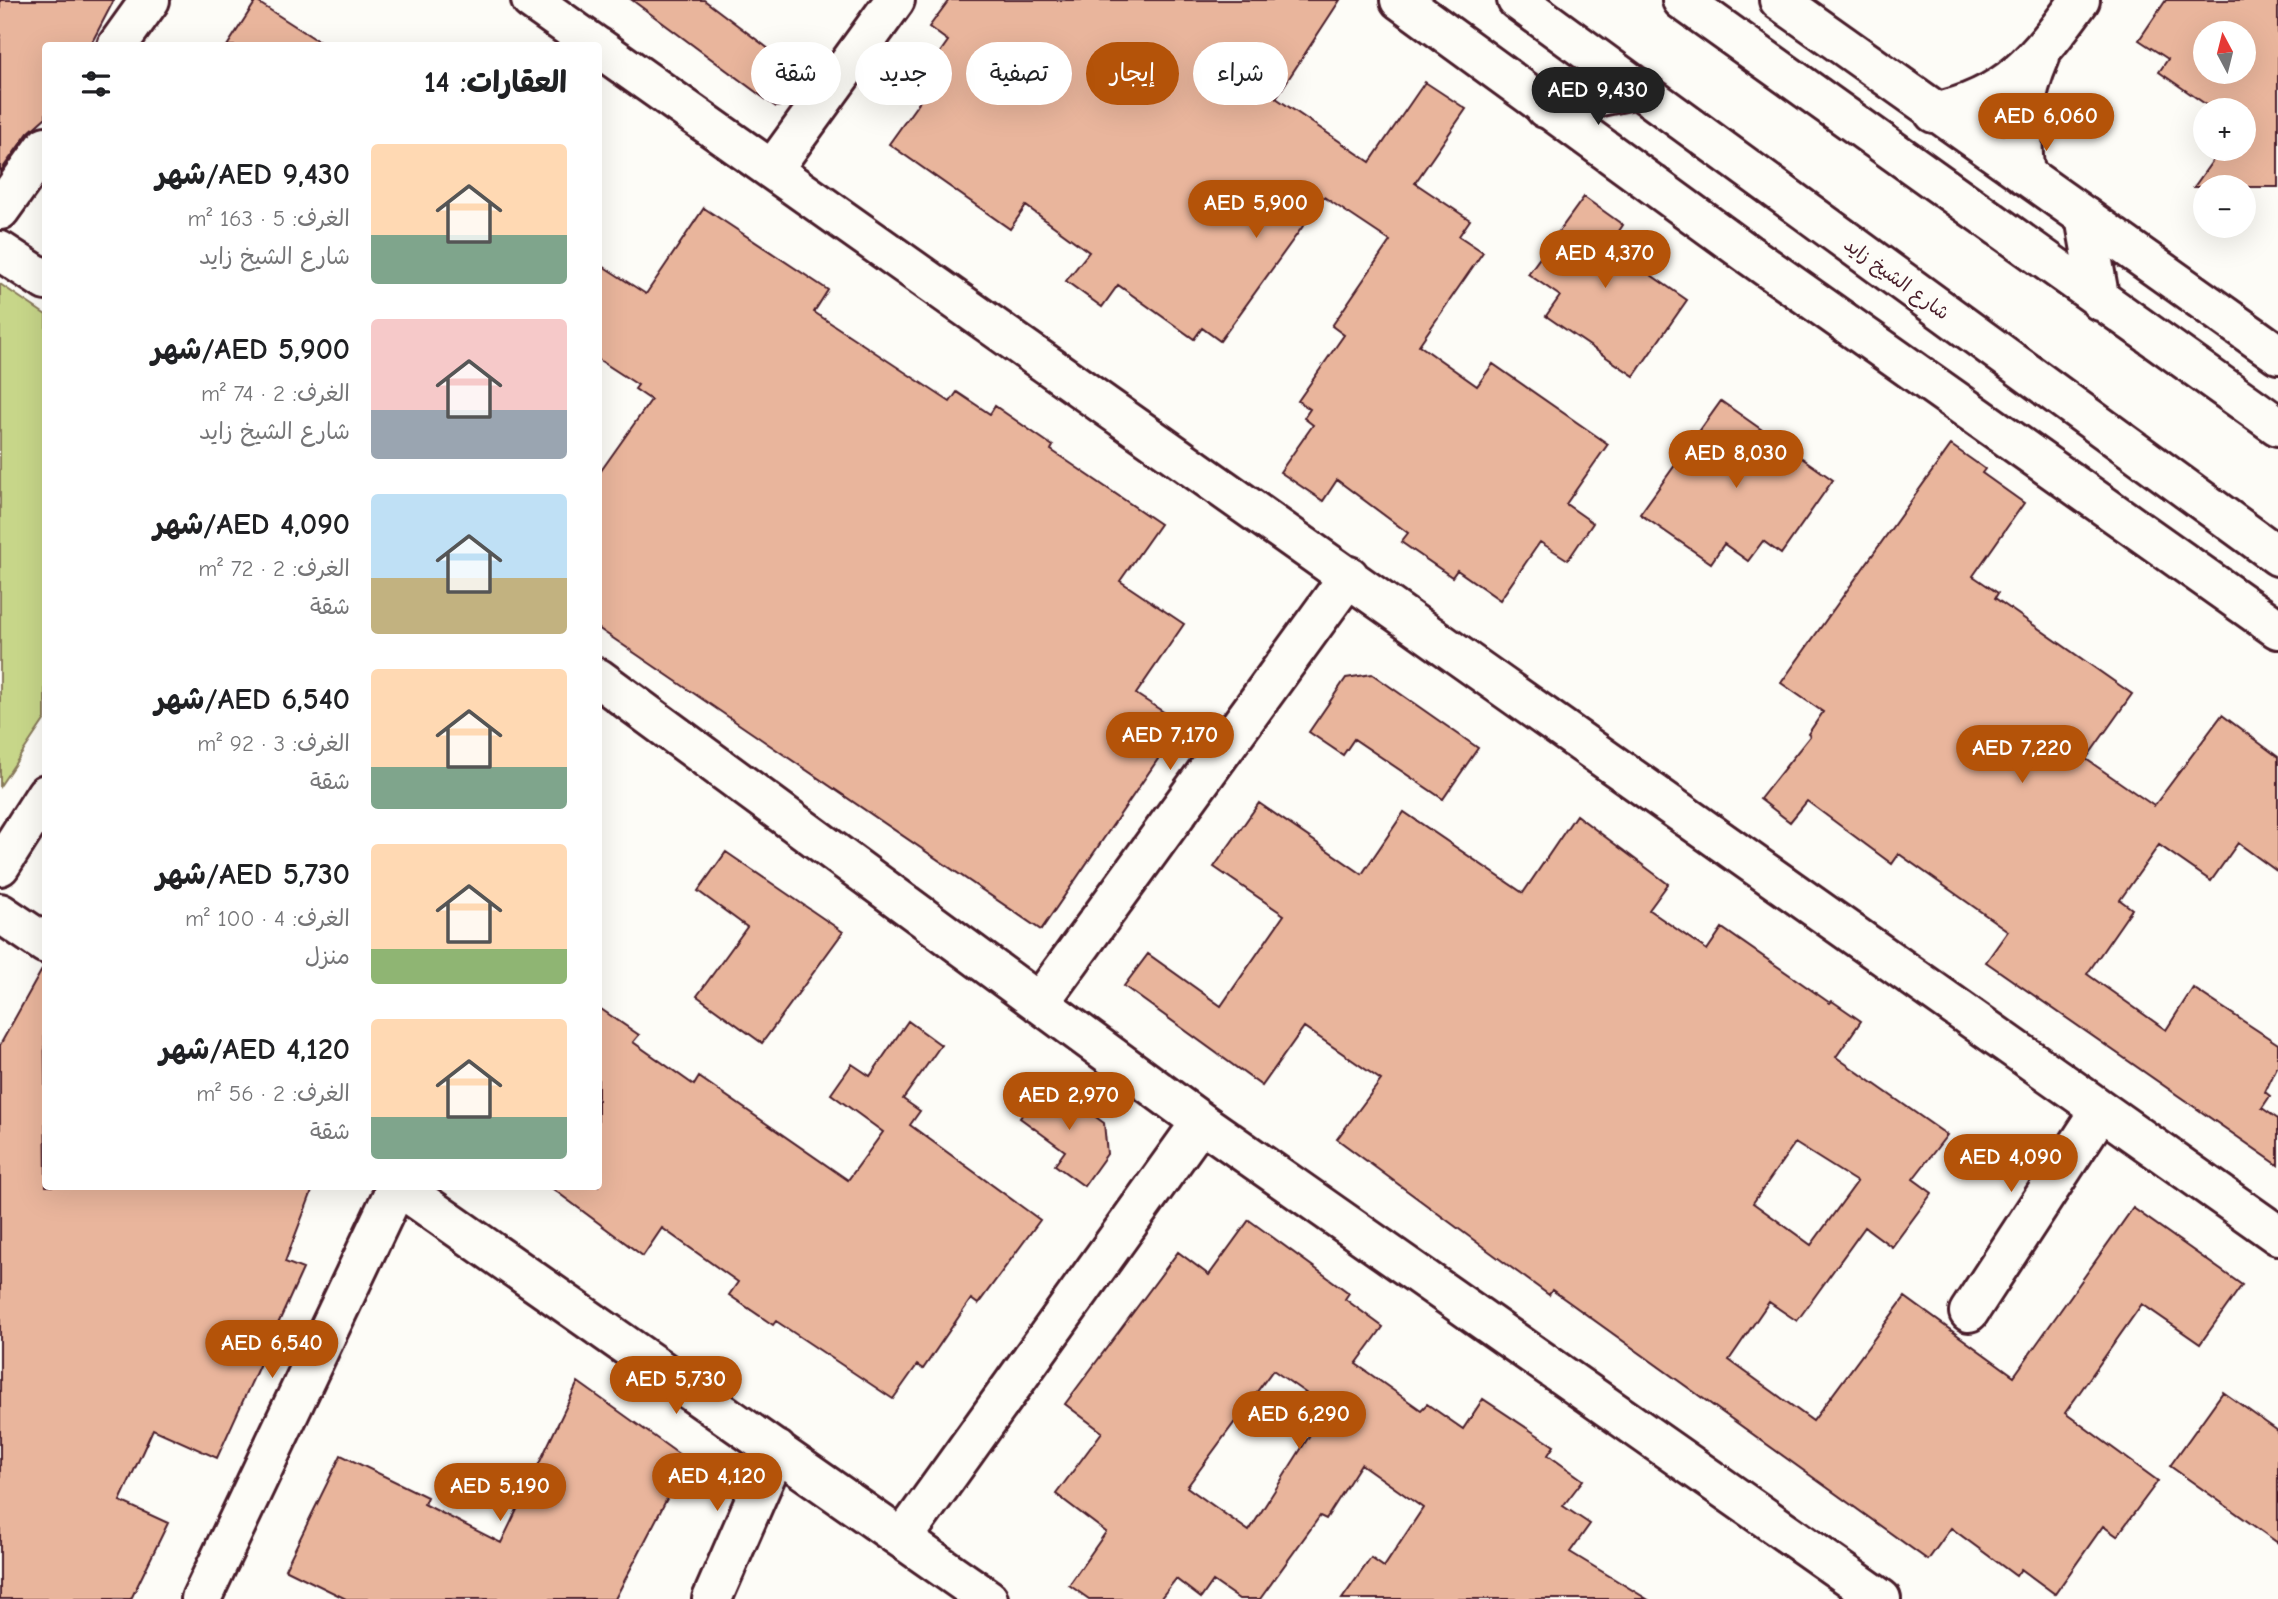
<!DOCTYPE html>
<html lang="ar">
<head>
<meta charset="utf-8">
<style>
  :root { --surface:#fff; --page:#f6f6f6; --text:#202124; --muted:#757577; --accent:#b45309 }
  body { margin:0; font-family:"Comic Neue","Playpen Sans Arabic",sans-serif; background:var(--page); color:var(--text); direction:rtl; height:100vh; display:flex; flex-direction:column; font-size:26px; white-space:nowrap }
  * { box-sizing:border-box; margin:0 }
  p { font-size:23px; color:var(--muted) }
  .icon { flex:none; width:38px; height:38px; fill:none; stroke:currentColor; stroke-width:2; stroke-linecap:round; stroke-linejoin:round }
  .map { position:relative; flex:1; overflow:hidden; direction:ltr }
  .details { position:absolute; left:42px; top:42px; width:560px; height:1148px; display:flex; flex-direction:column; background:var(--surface); border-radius:7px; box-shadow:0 7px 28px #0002; direction:rtl }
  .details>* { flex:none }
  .hud { position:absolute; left:623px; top:42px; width:665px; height:63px; direction:rtl; display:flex; gap:14px }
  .needle { width:46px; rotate:353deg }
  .buttons { position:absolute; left:2193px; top:21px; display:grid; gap:14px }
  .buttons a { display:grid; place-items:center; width:63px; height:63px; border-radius:50%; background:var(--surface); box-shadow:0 7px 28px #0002; font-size:35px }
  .price { position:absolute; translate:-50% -60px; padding:0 16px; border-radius:24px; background:var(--accent); color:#fff; font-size:23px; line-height:46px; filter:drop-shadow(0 2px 4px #0008) }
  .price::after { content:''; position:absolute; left:50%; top:42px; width:21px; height:16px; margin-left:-10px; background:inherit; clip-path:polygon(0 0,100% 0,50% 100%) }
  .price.on { background:#222; color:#fff }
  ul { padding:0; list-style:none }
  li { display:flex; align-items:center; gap:21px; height:175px; padding:0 35px }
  li span { display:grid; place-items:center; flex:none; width:196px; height:140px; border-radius:7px; color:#555 }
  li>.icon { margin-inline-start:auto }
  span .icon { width:84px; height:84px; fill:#fffc; stroke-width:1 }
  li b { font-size:30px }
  h2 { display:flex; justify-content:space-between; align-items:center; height:84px; padding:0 35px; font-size:30px }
  .pill { padding:0 24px; border-radius:32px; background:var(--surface); box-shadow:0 7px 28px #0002; font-size:24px; line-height:63px }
  .pill.on { background:var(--accent); color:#fff }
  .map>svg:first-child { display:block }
  .green { fill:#c7d689; stroke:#887a5a; stroke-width:2 }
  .building { fill:#e9b59c; stroke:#4a1f2b; stroke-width:2; fill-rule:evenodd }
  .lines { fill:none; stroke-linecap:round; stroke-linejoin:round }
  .minor-casing { stroke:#4a1f2b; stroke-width:44 }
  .secondary-casing { stroke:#4a1f2b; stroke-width:44 }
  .minor { stroke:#fdfcf7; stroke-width:38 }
  .secondary { stroke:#fdfcf7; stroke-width:38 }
  .labels { text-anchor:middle; stroke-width:6; stroke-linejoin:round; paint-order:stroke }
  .street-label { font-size:19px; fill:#4a1f2b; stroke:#fdfcf7 }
</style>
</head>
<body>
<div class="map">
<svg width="2278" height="1599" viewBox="0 0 2278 1599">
  <rect width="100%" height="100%" fill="#fdfcf7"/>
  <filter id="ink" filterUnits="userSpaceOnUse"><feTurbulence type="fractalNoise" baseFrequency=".0143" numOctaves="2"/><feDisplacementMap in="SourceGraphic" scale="14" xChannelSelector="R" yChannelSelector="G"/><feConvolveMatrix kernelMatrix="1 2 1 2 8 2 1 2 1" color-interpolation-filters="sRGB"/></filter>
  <g filter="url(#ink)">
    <path class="green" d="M 0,284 L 46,315 L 45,719 L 0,786 Z"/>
    <path class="building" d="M 0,0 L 114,0 L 90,46 L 46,46 L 46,117 L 28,133 L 0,172 Z
      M 632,0 L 704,0 L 810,80 L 793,104 L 776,107 Z
      M 949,0 L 1340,0 L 1276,98 L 1370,162 L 1425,82 L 1466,109 L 1415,183 L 1470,220 L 1459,236 L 1483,252 L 1419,345 L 1477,386 L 1493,364 L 1608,444 L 1566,504 L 1593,523 L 1568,560 L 1540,542 L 1500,600 L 1457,570 L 1452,577 L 1401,542 L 1408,533 L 1337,480 L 1323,501 L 1280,472 L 1313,425 L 1304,418 L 1310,409 L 1298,401 L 1344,335 L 1332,326 L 1390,241 L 1324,197 L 1220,341 L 1202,328 L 1194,339 L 1118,285 L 1102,307 L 1066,281 L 1089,252 L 1026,206 L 1010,229 L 889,144 L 932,84 L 922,78 L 948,41 L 929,27 Z
      M 2166,0 L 2278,0 L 2278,187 L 2194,187 L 2221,149 L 2244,149 L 2244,110 L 2214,110 L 2159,72 L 2168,59 L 2139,40 ZM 2205,33 L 2244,33 L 2244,72 L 2205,72 Z
      M 256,1 L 326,46 L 227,46 Z
      M 1584,197 L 1623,225 L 1609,246 L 1687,300 L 1634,376 L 1546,316 L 1560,296 L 1528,274 Z
      M 704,208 L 828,290 L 814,312 L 950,402 L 957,392 L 990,414 L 995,406 L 1053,446 L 1051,450 L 1160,524 L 1120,581 L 1184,624 L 1136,694 L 1182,724 L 1041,930 L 598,628 L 598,475 L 651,400 L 635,389 L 638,385 L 598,359 L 598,263 L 646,294 Z
      M 1721,401 L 1833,480 L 1781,554 L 1763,541 L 1748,561 L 1724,544 L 1711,563 L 1640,514 Z
      M 1951,445 L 1985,469 L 1982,473 L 2024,503 L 1973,576 L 1998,593 L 1995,598 L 2132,694 L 2086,759 L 2154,806 L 2222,715 L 2278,757 L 2278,872 L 2238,843 L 2211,881 L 2159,845 L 2120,900 L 2132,909 L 2087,974 L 2166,1030 L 2193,988 L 2278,1044 L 2278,1065 L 2265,1092 L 2270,1096 L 2262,1108 L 2278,1119 L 2278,1165 L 1986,962 L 2008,931 L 1899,854 L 1892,864 L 1807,801 L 1790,822 L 1760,799 L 1810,736 L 1808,734 L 1823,712 L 1781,683 Z
      M 1372,674 L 1478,748 L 1443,799 L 1354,739 L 1343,755 L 1309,732 L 1346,678 Z
      M 1259,803 L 1362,874 L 1404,812 L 1523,893 L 1576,815 L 1668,884 L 1649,910 L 1707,950 L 1722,928 L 1830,1003 L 1832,1001 L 1861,1021 L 1836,1057 L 1947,1135 L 1913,1179 L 1932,1193 L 1892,1247 L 1865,1227 L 1797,1321 L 1769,1302 L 1729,1360 L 1813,1421 L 1905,1297 L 2014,1376 L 2133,1208 L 2242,1285 L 2200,1344 L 2142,1304 L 2065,1413 L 2158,1481 L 2117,1536 L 2103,1526 L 2055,1594 L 2021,1569 L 2016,1576 L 1951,1528 L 1928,1560 L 1552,1290 L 1549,1295 L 1509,1266 L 1337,1139 L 1381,1080 L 1304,1027 L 1262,1086 L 1124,986 L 1148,954 L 1221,1006 L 1284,915 L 1214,867 ZM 1795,1143 L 1857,1182 L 1811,1245 L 1753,1203 Z
      M 726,852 L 843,932 L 762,1043 L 697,996 L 747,927 L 698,891 Z
      M 44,966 L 46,1186 L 314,1186 L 285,1262 L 303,1269 L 217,1458 L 153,1429 L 120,1501 L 168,1523 L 131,1599 L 0,1599 L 0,1045 Z
      M 598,1007 L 639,1035 L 633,1042 L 694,1085 L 699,1077 L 848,1180 L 883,1132 L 831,1094 L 852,1064 L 870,1076 L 908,1021 L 941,1045 L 903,1099 L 920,1111 L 910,1125 L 1040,1220 L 978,1304 L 971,1299 L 923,1369 L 917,1365 L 893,1399 L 776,1321 L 773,1325 L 729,1295 L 738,1282 L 662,1228 L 643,1256 L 549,1186 L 598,1186 Z
      M 1046,1081 L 1104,1123 L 1107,1154 L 1084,1186 L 1055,1165 L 1065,1151 L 1020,1118 Z
      M 1249,1220 L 1349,1293 L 1345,1299 L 1383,1327 L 1356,1364 L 1421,1410 L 1427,1404 L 1463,1429 L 1483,1399 L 1554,1446 L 1548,1455 L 1583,1480 L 1563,1506 L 1590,1524 L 1570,1552 L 1647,1599 L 1342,1599 L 1371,1558 L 1384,1567 L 1423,1508 L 1361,1464 L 1326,1519 L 1320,1516 L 1260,1599 L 1239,1599 L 1213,1581 L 1201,1598 L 1176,1579 L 1160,1599 L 1089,1599 L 1069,1585 L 1106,1532 L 1056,1494 L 1102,1432 L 1065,1404 L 1178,1252 L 1209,1275 ZM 1273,1370 L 1327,1408 L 1249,1531 L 1187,1487 Z
      M 578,1382 L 687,1460 L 615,1599 L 346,1599 L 285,1569 L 341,1455 L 427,1497 L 424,1504 L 501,1543 Z
      M 2223,1392 L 2278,1431 L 2278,1543 L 2170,1466 Z"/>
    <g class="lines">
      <defs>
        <path id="minor" d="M 531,0 L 596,46
          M 1400,0 L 1748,254 L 2278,629
          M 1779,0 L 2278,354
          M 117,46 L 150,0
          M 598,47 L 2278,1235
          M 1934,113 C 2009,97 2037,59 2080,0
          M 772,170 L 895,0
          M 2025,175 C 2019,132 2023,96 2040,57
          M 0,210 L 46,146
          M 0,251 L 46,281
          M 598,678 L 1201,1122 L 1881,1599
          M 0,866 L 46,794
          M 0,913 L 46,944
          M 1039,1003 L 1349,576
          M 398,1186 L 988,1599
          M 1969,1312 L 2101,1110
          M 903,1538 L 1201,1122
          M 201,1599 L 397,1186
          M 712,1599 L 777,1450"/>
        <path id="secondary" d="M 1517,0 L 2278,556
          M 1682,0 L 2278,426
          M 1545,108 L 1638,88
          M 2085,217 L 2100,301"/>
      </defs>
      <use href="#minor" class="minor-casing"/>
      <use href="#secondary" class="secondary-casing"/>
      <use href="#minor" class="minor"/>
      <use href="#secondary" class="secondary"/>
    </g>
  </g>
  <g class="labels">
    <g class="street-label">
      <text transform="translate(1897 278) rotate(36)" y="7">شارع الشيخ زايد</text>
    </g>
  </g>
</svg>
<div class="buttons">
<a><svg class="needle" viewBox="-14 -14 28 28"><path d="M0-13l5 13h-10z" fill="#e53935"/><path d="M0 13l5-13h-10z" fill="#757577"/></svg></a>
<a>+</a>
<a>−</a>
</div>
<b class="price on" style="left:1598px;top:127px">AED 9,430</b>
<b class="price" style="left:2046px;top:153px">AED 6,060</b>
<b class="price" style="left:1256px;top:240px">AED 5,900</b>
<b class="price" style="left:1605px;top:290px">AED 4,370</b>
<b class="price" style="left:1736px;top:490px">AED 8,030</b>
<b class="price" style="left:1170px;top:772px">AED 7,170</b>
<b class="price" style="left:2022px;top:785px">AED 7,220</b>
<b class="price" style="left:1069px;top:1132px">AED 2,970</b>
<b class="price" style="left:2011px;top:1194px">AED 4,090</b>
<b class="price" style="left:272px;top:1380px">AED 6,540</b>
<b class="price" style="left:676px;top:1416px">AED 5,730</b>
<b class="price" style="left:1299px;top:1451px">AED 6,290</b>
<b class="price" style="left:717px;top:1513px">AED 4,120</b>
<b class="price" style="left:500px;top:1523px">AED 5,190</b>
<div class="hud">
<a class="pill">شراء</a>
<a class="pill on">إيجار</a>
<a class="pill">تصفية</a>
<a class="pill">جديد</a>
<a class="pill">شقة</a>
</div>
<section class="details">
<h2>العقارات: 14<svg class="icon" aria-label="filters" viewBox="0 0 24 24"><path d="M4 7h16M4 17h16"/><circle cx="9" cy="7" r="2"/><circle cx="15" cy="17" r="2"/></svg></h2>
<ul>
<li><span style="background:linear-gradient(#ffd9b3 65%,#7fa58c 0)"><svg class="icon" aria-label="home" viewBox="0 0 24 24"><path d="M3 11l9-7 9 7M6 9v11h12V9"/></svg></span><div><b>AED 9,430/شهر</b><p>الغرف: 5 · 163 m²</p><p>شارع الشيخ زايد</p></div></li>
<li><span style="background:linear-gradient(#f6c9c9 65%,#9aa5b1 0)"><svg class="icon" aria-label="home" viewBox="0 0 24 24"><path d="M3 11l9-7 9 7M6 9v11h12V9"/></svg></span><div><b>AED 5,900/شهر</b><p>الغرف: 2 · 74 m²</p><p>شارع الشيخ زايد</p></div></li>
<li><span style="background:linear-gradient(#bfe0f5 60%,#c2b280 0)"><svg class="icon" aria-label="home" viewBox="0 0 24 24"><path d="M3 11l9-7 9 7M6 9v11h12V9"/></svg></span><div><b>AED 4,090/شهر</b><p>الغرف: 2 · 72 m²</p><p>شقة</p></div></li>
<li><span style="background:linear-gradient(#ffd9b3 70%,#7fa58c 0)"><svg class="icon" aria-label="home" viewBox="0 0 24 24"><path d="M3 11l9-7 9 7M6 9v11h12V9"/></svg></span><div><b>AED 6,540/شهر</b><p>الغرف: 3 · 92 m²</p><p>شقة</p></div></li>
<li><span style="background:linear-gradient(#ffd9b3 75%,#8fb573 0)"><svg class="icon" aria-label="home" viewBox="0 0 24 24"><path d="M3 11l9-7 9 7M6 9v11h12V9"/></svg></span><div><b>AED 5,730/شهر</b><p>الغرف: 4 · 100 m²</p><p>منزل</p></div></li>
<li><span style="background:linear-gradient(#ffd9b3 70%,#7fa58c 0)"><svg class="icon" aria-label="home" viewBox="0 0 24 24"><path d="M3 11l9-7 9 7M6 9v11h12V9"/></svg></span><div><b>AED 4,120/شهر</b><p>الغرف: 2 · 56 m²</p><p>شقة</p></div></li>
</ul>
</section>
</div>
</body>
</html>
